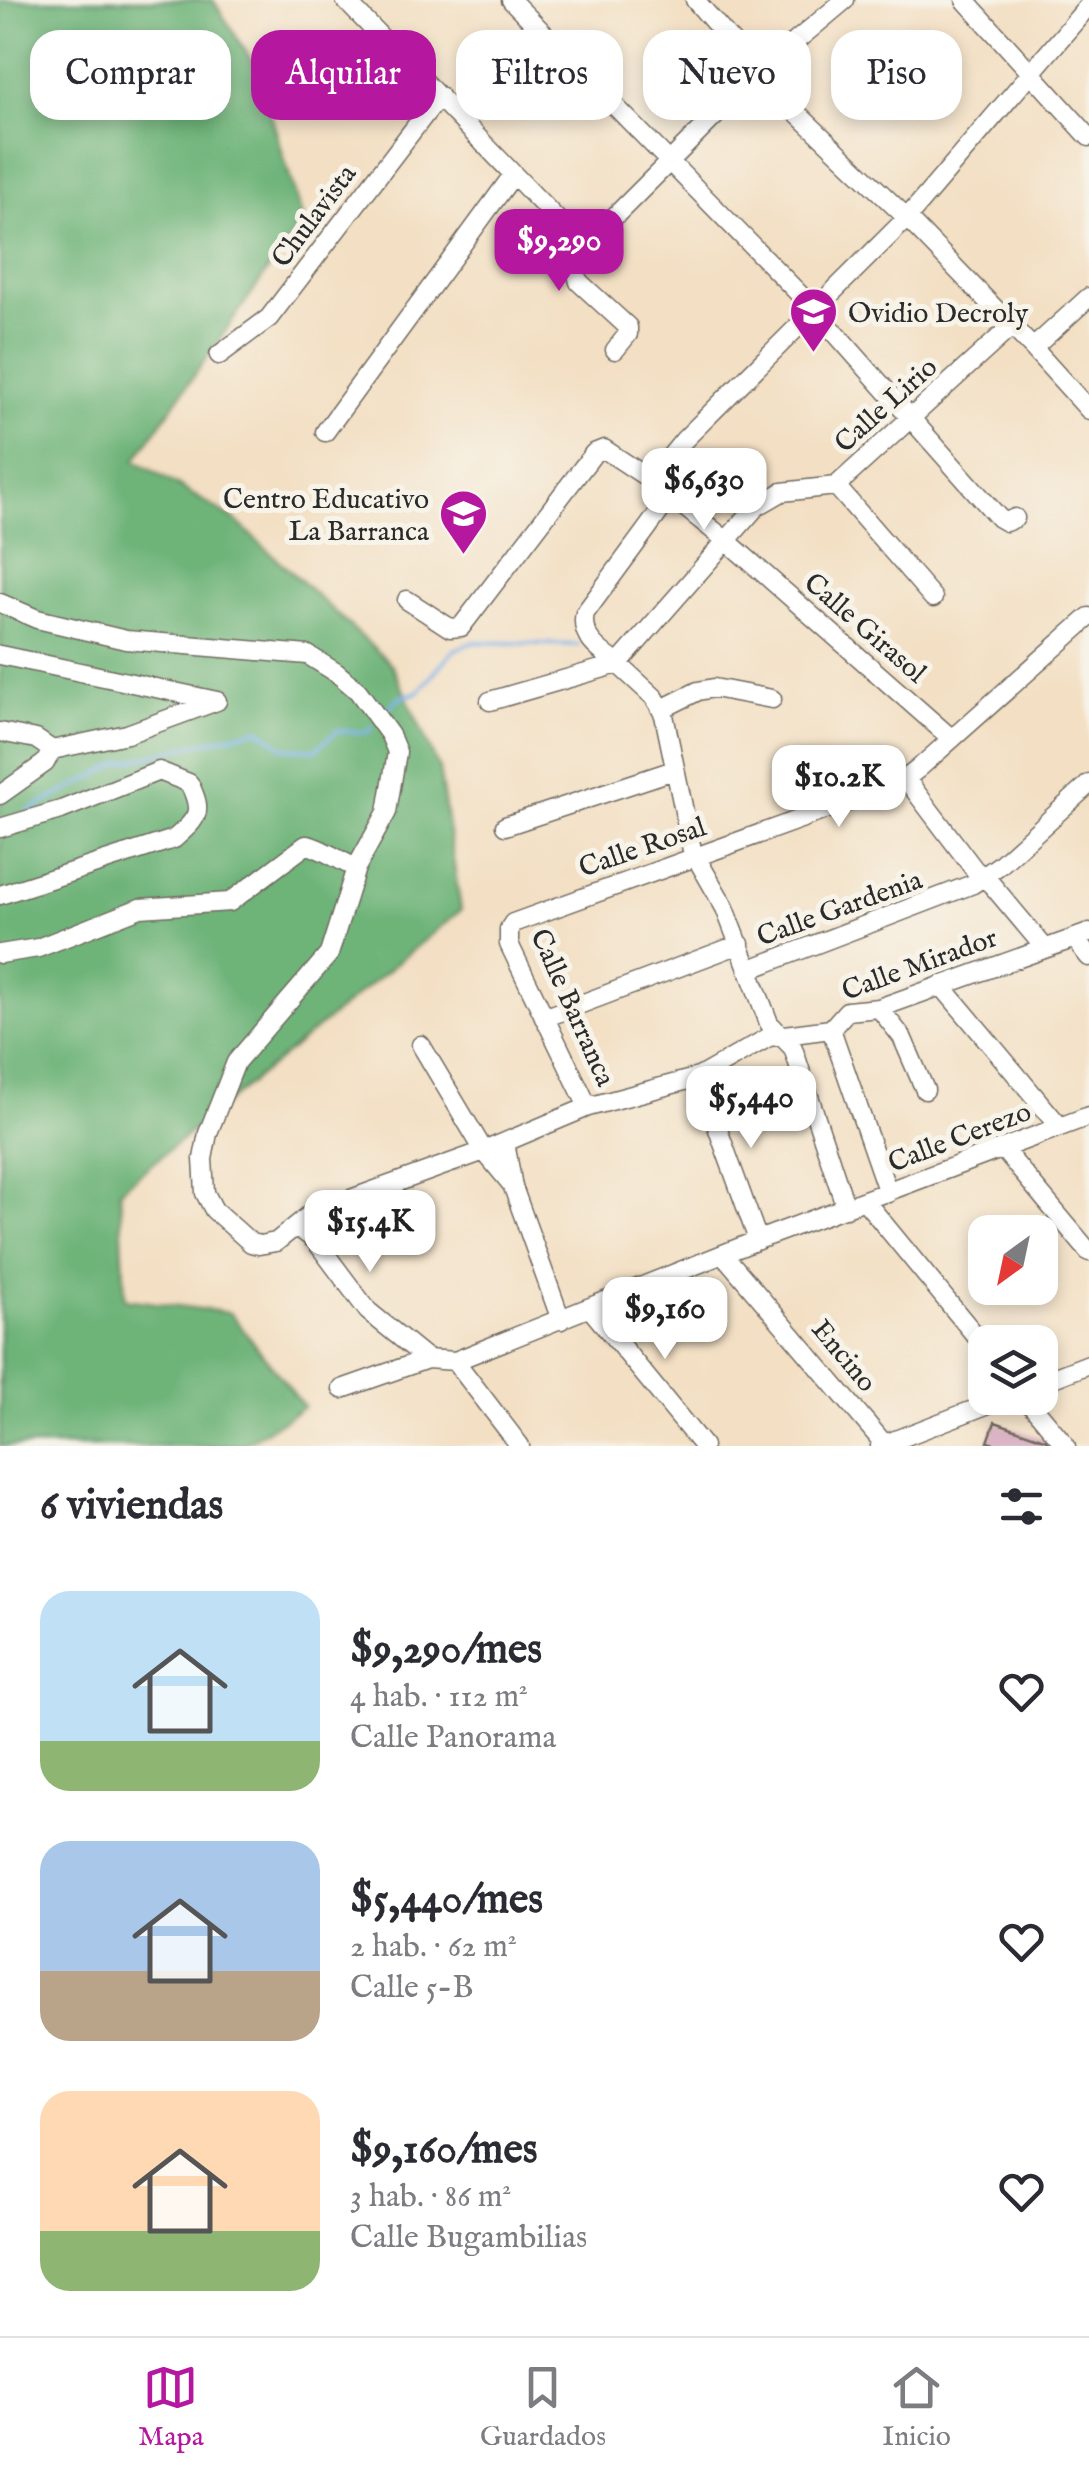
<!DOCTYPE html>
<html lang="es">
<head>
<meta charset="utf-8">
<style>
  :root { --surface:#fff; --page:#f7f7f7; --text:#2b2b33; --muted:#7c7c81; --line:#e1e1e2; --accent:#b5179e }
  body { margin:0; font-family:"IM FELL English",serif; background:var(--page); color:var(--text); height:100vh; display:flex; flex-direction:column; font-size:38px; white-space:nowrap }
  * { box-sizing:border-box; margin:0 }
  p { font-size:32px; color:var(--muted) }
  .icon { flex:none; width:55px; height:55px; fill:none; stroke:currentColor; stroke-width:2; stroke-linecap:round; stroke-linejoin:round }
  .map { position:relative; height:1446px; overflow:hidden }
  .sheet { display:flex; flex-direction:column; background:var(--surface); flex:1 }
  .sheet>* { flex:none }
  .banner { position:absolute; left:30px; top:30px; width:1030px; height:90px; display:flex; gap:20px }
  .needle { width:65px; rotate:213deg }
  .fabs { position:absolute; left:968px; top:1215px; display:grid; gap:20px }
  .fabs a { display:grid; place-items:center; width:90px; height:90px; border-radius:20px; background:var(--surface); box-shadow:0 5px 15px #0003; font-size:50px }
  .price { position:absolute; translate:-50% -85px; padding:0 22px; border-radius:20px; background:#fff; color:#222; font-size:32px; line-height:65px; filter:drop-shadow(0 2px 5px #0008) }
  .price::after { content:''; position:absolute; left:50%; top:60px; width:30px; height:22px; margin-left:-15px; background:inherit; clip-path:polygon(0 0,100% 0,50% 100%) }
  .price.selected { background:var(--accent); color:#fff }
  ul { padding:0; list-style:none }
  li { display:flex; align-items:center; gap:30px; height:250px; padding:0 40px }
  li span { display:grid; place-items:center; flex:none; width:280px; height:200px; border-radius:30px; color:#555 }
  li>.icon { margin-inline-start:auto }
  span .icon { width:120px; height:120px; fill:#fffc; stroke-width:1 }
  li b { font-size:42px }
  h2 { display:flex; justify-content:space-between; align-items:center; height:120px; padding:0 40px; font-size:42px }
  .chip { padding:0 35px; border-radius:30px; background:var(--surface); box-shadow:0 5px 15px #0003; font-size:35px; line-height:90px }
  .chip.selected { background:var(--accent); color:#fff }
  .tab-bar { display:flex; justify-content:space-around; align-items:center; height:140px; border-top:2px solid var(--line); background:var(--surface); font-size:28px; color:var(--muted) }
  .tab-bar a { display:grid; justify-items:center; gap:5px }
  .tab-bar .selected { color:var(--accent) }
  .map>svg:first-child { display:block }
  .forest { fill:#6eb479; stroke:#4c7052; stroke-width:2.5 }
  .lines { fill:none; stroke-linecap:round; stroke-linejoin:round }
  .stream { stroke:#76b0e7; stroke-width:4 }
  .building { fill:#d09eb8 }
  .minor-casing { stroke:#716a60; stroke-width:21 }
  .minor { stroke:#fff; stroke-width:18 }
  .labels { text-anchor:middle; stroke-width:10; stroke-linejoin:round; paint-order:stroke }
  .street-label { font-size:28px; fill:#2b2b2b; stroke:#f7f3e8 }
  .poi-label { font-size:28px; fill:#2b2b2b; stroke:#f7f3e8; text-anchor:start }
</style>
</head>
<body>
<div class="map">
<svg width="1089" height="1446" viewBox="0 0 1089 1446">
  <rect width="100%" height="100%" fill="#f7f3e8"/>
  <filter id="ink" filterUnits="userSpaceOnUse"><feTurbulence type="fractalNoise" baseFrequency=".01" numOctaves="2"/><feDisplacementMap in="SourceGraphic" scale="20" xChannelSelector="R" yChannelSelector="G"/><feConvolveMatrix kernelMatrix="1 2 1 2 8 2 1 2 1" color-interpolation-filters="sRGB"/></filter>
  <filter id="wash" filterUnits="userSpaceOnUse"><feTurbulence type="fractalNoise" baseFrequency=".0048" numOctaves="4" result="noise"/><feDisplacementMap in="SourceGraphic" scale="40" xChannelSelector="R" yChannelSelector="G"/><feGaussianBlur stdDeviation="2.25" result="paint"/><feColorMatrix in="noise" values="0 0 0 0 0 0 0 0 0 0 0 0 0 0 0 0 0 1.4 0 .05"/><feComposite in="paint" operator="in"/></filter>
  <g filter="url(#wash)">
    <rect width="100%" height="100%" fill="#f3dfc3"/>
    <path class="forest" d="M 0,0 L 213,0 L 257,69 L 303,220 L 135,460 L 235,520 L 392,665 L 439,769 L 461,910 L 120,1190 L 125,1299 L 230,1313 L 304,1407 L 241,1446 L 0,1446 Z"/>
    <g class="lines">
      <path class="stream" d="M 387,710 L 399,698 L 418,692 L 454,650 L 474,642 L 578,645
        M 28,811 L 120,763 L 259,729 L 284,748 L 315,750 L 337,731 L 368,732 L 372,727"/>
    </g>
    <g id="blocks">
      <path class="building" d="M 995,1422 L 1047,1440 L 1045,1446 L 1000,1446 L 988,1442 Z"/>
    </g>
  </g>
  <g filter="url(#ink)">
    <use href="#blocks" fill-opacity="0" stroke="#716a60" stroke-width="2.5"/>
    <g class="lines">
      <defs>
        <path id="minor" d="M 345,0 L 577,240 L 584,243
          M 511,0 L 815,310 L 999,518 L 1006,522 L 1015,518
          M 695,0 L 774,91 L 907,218 L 1033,348 L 1089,410
          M 965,0 L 1089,137
          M 584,243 L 591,240 L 759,72 L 845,0
          M 584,243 L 576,271 L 579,282 L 628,327 L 628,334 L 615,350
          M 1033,348 L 1089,297
          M 219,355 L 269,318 L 439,96
          M 325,432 L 513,175
          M 651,480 L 684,440 L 907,218 L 1089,5
          M 836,486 L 933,598
          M 671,496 L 585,613 C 579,637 600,651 618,664 L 756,507 L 782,492 L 836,486 L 1012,326
          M 407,600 L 450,628 L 461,627 L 594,453 L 604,449 L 651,480 L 728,542 L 952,739
          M 0,603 L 37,619 L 126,640 L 308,655 L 337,673 L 358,691 L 390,735 L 397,752 L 387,812 L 356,868 L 329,954 L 236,1062 L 208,1133 L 203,1159 L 205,1193 L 214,1210 L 251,1243 L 259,1245 L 276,1242 L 312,1213 L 484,1151 L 588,1107 L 699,1077 L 769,1037 L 831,1029 L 847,1011 L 879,1008 L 1089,933
          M 0,655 L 217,701
          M 490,701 L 618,664 L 655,698 L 664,715 L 692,850 L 725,908 L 769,1023 L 793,1048 L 846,1208
          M 662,709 L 698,691 L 714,688 L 772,699
          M 0,732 L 36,739 L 52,750
          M 52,750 L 127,734 L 217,701
          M 906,779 L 974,869 L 992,885 L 1044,947
          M 0,795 L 45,763 L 52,750
          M 505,826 L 674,770
          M 0,828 L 61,810 L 159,771 L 189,783 C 204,813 198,818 174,839 L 0,895
          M 1075,939 L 1089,957
          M 0,954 L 38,948 L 140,908 L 230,902 L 306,845 C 318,846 342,862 356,868
          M 748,970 L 973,884 L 1001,864 L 1089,784
          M 941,985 L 1060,1127
          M 879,1008 L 902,1037 L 925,1090
          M 544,1018 L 740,944
          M 831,1029 L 888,1193
          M 421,1045 L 484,1151 L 513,1186
          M 699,1077 L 758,1240
          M 588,1107 L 509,944 L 509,929 L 513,923 L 900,783 L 918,769 L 1089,617
          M 505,1142 L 513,1187 L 561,1320
          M 1002,1148 L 1089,1252
          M 865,1201 L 985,1347
          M 297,1227 L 315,1240 L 368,1311 L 427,1359
          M 723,1254 L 886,1446
          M 590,1308 L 703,1446
          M 455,1361 L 520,1446
          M 1040,1383 L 1089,1364
          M 342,1389 L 427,1359 L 455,1361 L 758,1240 L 1089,1116
          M 1026,1398 L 1066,1446
          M 880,1446 L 1004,1398"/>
      </defs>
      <use href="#minor" class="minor-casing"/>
      <use href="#minor" class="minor"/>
    </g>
  </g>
  <defs>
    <symbol id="school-pin" viewBox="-11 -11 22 30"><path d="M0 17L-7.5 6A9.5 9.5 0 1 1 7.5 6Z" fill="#b5179e" stroke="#f7f3e8"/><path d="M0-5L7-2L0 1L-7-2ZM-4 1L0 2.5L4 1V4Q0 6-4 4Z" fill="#fff"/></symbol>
  </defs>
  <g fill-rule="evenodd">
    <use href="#school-pin" x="786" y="284" width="55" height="75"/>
    <use href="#school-pin" x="436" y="486" width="55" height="75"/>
  </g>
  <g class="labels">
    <g class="street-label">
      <text transform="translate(313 215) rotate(-53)" y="10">Chulavista</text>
      <text transform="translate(885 404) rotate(-42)" y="10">Calle Lirio</text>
      <text transform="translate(866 627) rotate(41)" y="10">Calle Girasol</text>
      <text transform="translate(642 846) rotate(-19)" y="10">Calle Rosal</text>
      <text transform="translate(839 907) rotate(-20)" y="10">Calle Gardenia</text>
      <text transform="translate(919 963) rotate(-20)" y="10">Calle Mirador</text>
      <text transform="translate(574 1007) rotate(66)" y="10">Calle Barranca</text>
      <text transform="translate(959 1136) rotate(-21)" y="10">Calle Cerezo</text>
      <text transform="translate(845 1355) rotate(50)" y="10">Encino</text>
    </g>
    <g class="poi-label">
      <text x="848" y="322">Ovidio Decroly</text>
      <text x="429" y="508" text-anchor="end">Centro Educativo<tspan x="429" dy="32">La Barranca</tspan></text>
    </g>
  </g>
</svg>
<div class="fabs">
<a><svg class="needle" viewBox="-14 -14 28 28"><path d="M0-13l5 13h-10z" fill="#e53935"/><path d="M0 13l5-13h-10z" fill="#7c7c81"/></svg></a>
<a><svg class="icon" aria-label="layers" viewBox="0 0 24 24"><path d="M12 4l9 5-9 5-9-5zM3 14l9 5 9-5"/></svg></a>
</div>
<b class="price selected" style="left:559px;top:294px">$9,290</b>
<b class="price" style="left:704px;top:533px">$6,630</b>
<b class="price" style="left:839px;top:830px">$10.2K</b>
<b class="price" style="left:751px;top:1151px">$5,440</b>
<b class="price" style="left:370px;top:1275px">$15.4K</b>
<b class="price" style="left:665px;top:1362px">$9,160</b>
<div class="banner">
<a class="chip">Comprar</a>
<a class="chip selected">Alquilar</a>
<a class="chip">Filtros</a>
<a class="chip">Nuevo</a>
<a class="chip">Piso</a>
</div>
</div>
<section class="sheet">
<h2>6 viviendas<svg class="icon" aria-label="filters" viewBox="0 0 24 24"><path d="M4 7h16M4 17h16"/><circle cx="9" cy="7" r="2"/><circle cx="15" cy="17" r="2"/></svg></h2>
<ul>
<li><span style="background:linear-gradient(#bfe0f5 75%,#8fb573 0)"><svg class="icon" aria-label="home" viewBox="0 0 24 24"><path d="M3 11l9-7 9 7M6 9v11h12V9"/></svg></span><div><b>$9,290/mes</b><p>4 hab. · 112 m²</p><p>Calle Panorama</p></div><svg class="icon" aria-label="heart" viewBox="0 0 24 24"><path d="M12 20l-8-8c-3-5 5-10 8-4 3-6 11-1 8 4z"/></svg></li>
<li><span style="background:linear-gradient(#a9c7e8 65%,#b9a48a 0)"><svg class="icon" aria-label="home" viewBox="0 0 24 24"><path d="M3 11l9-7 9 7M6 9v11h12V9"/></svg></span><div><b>$5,440/mes</b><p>2 hab. · 62 m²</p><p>Calle 5-B</p></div><svg class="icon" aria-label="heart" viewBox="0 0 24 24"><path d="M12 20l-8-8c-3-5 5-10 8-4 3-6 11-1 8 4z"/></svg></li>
<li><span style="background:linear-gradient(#ffd9b3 70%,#8fb573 0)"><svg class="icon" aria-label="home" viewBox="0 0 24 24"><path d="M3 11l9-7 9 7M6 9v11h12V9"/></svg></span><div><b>$9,160/mes</b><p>3 hab. · 86 m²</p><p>Calle Bugambilias</p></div><svg class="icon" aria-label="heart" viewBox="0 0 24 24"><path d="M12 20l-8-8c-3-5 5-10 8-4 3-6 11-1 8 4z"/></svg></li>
</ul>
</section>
<nav class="tab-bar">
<a class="selected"><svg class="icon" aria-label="map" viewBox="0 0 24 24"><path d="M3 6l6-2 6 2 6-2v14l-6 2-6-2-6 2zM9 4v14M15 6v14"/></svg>Mapa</a>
<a><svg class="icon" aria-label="saved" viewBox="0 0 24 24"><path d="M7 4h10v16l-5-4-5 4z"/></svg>Guardados</a>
<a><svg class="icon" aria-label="home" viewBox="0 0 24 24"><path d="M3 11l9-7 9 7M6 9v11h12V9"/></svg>Inicio</a>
</nav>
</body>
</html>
